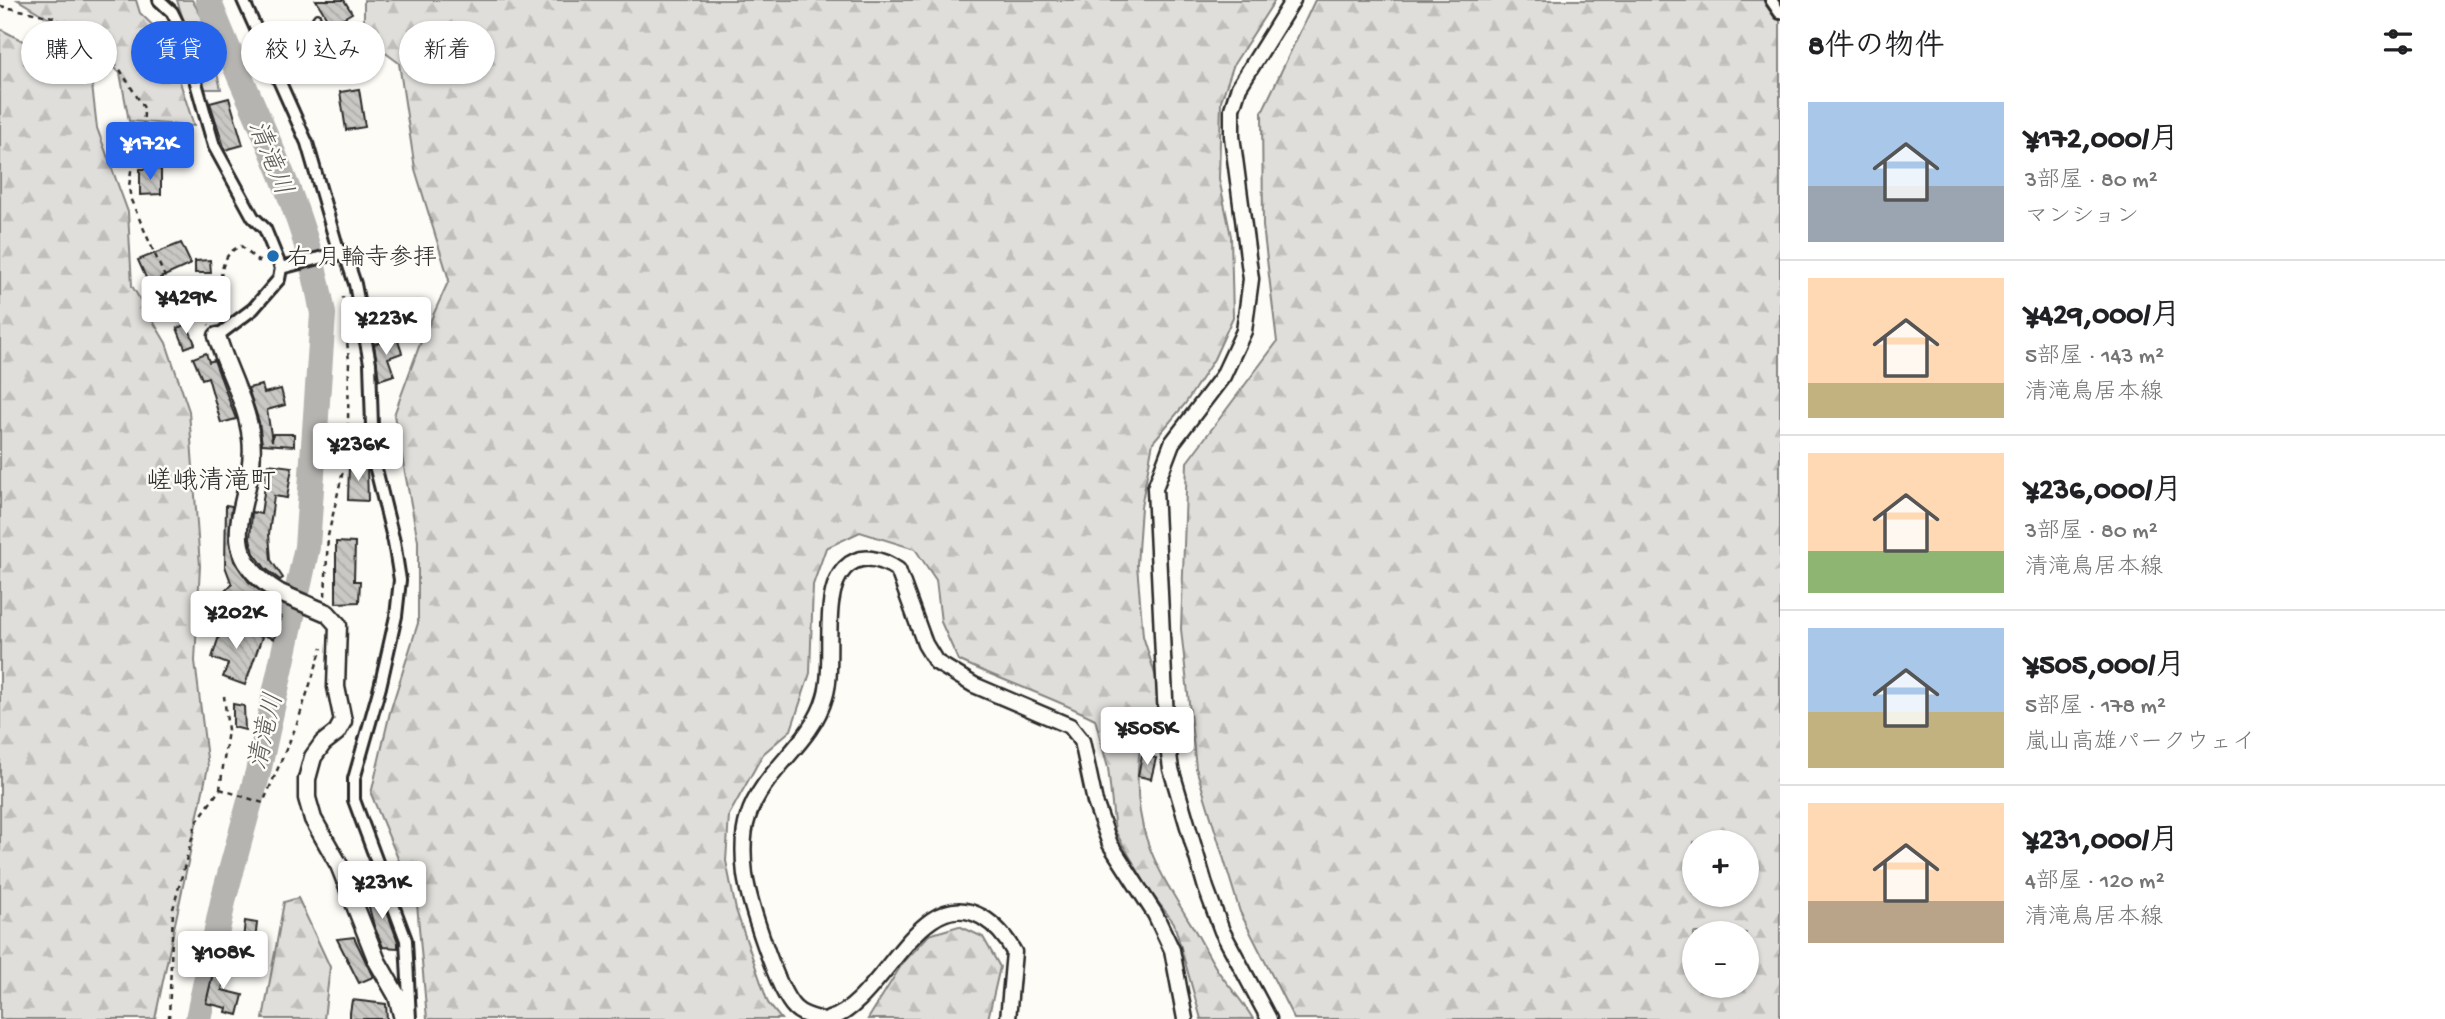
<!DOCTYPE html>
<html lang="ja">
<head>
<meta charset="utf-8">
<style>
  :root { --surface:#fff; --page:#f6f6f6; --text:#202124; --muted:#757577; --line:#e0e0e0; --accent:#2563eb }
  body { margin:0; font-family:"Gochi Hand","Klee One",sans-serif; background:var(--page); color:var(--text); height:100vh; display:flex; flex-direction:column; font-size:26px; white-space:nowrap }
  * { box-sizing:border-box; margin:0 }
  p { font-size:23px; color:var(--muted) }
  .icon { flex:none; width:38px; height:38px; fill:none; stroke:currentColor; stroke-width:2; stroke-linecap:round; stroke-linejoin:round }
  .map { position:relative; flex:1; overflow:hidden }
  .drawer { display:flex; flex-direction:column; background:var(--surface); width:665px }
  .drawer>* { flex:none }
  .guide { position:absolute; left:21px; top:21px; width:665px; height:63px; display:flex; gap:14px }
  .tools { position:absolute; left:1682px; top:830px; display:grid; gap:14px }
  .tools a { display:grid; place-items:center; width:77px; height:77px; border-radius:50%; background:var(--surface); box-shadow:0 2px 5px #0004; font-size:35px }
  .price { position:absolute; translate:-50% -60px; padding:0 16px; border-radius:7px; background:#fff; color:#222; font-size:23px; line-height:46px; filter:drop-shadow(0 2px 4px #0008) }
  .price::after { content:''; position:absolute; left:50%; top:42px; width:21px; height:16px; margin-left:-10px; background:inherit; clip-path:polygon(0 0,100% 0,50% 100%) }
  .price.active { background:var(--accent); color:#fff }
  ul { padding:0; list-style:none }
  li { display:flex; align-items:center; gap:21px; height:175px; padding:0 28px }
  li+li { border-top:2px solid var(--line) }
  li span { display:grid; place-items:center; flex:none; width:196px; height:140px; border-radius:0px; color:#555 }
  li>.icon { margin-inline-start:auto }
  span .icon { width:84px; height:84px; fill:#fffc; stroke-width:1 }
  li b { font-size:30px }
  h2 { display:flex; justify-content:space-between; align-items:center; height:84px; padding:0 28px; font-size:30px }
  .tag { padding:0 24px; border-radius:32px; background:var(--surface); box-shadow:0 2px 5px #0004; font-size:24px; line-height:63px }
  .tag.active { background:var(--accent); color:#fff }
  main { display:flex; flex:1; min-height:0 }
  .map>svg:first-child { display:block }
  .forest { fill:url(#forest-firs); stroke:#858482; stroke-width:2; fill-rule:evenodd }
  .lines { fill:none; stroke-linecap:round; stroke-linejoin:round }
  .river { stroke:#b5b4b1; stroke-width:26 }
  .building { fill:url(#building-back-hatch); stroke:#2b2b2b; stroke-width:2 }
  .service-casing { stroke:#2b2b2b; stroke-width:10 }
  .minor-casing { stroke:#2b2b2b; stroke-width:16 }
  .tertiary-casing { stroke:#2b2b2b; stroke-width:19 }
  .secondary-casing { stroke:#2b2b2b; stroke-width:21 }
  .path { stroke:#2b2b2b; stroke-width:2.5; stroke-dasharray:5 5; stroke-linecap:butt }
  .service { stroke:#fdfcf7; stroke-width:5 }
  .minor { stroke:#fdfcf7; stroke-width:10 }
  .tertiary { stroke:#fdfcf7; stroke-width:14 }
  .secondary { stroke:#fdfcf7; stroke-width:16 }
  .secondary-bridge-casing { stroke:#2b2b2b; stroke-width:21; stroke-linecap:butt }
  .secondary-bridge { stroke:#fdfcf7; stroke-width:16 }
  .poi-dot { fill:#1f6fb2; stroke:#fdfcf7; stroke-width:2.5 }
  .labels { text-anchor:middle; stroke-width:5; stroke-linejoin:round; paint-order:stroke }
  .poi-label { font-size:24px; fill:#2b2b2b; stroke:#fdfcf7; text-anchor:start }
  .water-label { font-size:26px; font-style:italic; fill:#5b5b5a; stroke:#fdfcf7 }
  .neighbourhood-label { font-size:26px; fill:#2b2b2b; stroke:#fdfcf7 }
</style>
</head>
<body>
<main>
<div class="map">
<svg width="1780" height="1019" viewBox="0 0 1780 1019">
  <defs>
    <pattern id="forest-firs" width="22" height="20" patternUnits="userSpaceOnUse" patternTransform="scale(1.75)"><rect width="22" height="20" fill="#dfdeda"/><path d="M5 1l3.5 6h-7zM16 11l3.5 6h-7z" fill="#c0bfbb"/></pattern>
    <pattern id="building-back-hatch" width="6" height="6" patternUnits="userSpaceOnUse" patternTransform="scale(1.75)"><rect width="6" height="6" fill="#c9c8c4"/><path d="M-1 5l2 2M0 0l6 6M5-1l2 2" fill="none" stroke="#adaca9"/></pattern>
  </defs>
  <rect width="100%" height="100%" fill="#fdfcf7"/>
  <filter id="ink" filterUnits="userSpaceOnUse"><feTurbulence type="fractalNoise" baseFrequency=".0143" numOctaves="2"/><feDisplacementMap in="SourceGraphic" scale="14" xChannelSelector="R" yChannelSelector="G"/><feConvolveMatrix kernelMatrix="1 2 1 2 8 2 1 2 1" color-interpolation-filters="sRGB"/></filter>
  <g filter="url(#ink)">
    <path class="forest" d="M 18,0 L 136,0 L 140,13 L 166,38 L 194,126 L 129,121 L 120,73 L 89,43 Z
      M 177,0 L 192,0 L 202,17 L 221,89 L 205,89 Z
      M 364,0 L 1275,0 L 1234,64 L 1221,101 L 1219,179 L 1231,236 L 1233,317 L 1214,359 L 1185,404 L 1153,442 L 1141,507 L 1137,565 L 1143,636 L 1158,684 L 1156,738 L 1140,748 C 1130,822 1151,859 1188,919 C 1199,936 1207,954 1218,971 C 1229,987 1243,1001 1253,1019 L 1201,1019 L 1174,923 L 1149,890 L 1115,831 L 1108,768 L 1095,719 C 1050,696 1003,681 958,660 L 941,622 L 936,580 L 915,549 L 860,532 L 826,548 L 813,585 L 810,673 L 791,730 L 763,754 L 729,815 L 726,861 L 736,910 L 768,1003 L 781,1019 L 427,1019 L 417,904 L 371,794 L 390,712 L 418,623 L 418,541 L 394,415 L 420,344 L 449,280 L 415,169 L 399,63 L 364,37 Z
      M 1315,0 L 1780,0 L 1780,1019 L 1294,1019 L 1240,912 L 1196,768 L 1181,629 L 1187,462 L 1277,342 L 1263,226 L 1262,112 ZM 1694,842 L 1746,842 L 1746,894 L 1694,894 ZM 1694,933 L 1746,933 L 1746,985 L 1694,985 Z
      M 0,29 L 48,54 L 92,85 L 97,128 L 128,212 L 132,286 L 166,343 L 189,411 L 200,566 L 195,661 L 208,767 L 155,1019 L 0,1019 Z
      M 298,898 L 330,967 L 324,1019 L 263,1019 L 284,902 Z
      M 959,926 L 983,937 L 1000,967 L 988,1019 L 868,1019 L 902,964 L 929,935 Z"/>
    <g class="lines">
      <path class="river" d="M 198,1019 L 224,897 L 258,772 L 307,547 L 323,314 C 305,203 248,104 208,0"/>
    </g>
    <path class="building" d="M 316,0 L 344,0 L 352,13 L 331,25 Z
      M 359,89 L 365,127 L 346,130 L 340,92 Z
      M 229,98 L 243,145 L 225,150 L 210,103 Z
      M 140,169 L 161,169 L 161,194 L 140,195 Z
      M 181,243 L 191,264 L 160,278 L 162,284 L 151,289 L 138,260 Z
      M 210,260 L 211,273 L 195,273 L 195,261 Z
      M 187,324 L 195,344 L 185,348 L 177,328 Z
      M 397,338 L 402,353 L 388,358 L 394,375 L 379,380 L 374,344 Z
      M 206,353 L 209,362 L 214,360 L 236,419 L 221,423 L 208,377 L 202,379 L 193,358 Z
      M 262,385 L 264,393 L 281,389 L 285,405 L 267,410 L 272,441 L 273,434 L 294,434 L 294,446 L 262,444 L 259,422 L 248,388 Z
      M 268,464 L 292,467 L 287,498 L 274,496 L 269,534 L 271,560 L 283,578 L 280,580 L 265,568 L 254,553 L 250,539 L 252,512 L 261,514 Z
      M 349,465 L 367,465 L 368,501 L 348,500 Z
      M 226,505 L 232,506 L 229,540 L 234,561 L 249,582 L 264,594 L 239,614 L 222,593 L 232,585 L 225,566 Z
      M 336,542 L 355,543 L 354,581 L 360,581 L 359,602 L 336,603 Z
      M 267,612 L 281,617 L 274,639 L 260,634 Z
      M 217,621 L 262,637 L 245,685 L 223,677 L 228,664 L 212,658 L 219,636 L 214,634 Z
      M 233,704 L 244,706 L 245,730 L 233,727 Z
      M 1142,755 L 1156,758 L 1151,779 L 1138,776 Z
      M 380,892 L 398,942 L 398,948 L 383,947 L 374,926 L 366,896 Z
      M 245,921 L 257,923 L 255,941 L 243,940 Z
      M 354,937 L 373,977 L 359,983 L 337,939 Z
      M 216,960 L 228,963 L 222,990 L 243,995 L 238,1015 L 226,1012 L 227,1008 L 206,1003 Z
      M 352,1000 L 386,1004 L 387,1019 L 349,1019 Z"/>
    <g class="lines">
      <defs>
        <path id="service" d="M 278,76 L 317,17"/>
        <path id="minor" d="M 159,0 L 172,12 L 181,30 L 214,146 L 253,217 L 265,229 L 281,268 L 279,279 L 253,309 L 217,336
          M 243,0 L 307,143 L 339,253 L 347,260 L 355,284 L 370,363 L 373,457 L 394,542 L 400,580 L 396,616 L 380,687 L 354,779 L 354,800 L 406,940 L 410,1019
          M 1771,0 L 1780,13
          M 281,268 L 339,253"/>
        <path id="tertiary" d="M 819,1019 C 811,1017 801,1014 795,1008 C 777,991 749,901 745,875 C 743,857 742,834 748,817 C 762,771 812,744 825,697 C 836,662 819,595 845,568 C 861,552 882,559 898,570 L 925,644 L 936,662 L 974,685 L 1070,726 L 1082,741 L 1095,802 L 1110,844 L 1155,914 L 1172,950 L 1185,1019
          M 829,1019 C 883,1004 919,881 982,917 C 997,926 1006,937 1014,952 L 1008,1019
          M 1269,1019 L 1222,931 L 1206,888 L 1171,769 L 1167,740 L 1155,488 L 1172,443 L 1223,376 L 1244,331 L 1251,279 L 1232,136 L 1232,109 L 1239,87 L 1293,0"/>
        <path id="secondary" d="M 217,336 C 227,370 247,403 251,438 C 259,499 203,547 280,593
          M 327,613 L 338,625 L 336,687 L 343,721 L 337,732 L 323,743 L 313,757 L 307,779 L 307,798 L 313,819 L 339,865 L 377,961 L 397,996 L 403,1019"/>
      </defs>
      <use href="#service" class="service-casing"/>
      <use href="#minor" class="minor-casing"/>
      <use href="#tertiary" class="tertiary-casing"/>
      <use href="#secondary" class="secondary-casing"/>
      <path class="path" d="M 0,6 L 53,17 L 84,36 L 119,68 L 144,108 L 143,147 L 131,171 L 129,187 L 131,200 L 168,284 L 178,289 L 209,325
        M 223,318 C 222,294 213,256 241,246 L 258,261 L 266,261
        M 325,596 L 328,536 L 345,462 L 348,422 L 349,362 L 343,297
        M 220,789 L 263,803 L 297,724 L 322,648
        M 169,1019 L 173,909 L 196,823 L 220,789 L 228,730 L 224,696"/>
      <use href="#service" class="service"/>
      <use href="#minor" class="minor"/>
      <use href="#tertiary" class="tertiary"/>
      <use href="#secondary" class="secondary"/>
      <defs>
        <path id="secondary-bridge" d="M 280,593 L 327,613"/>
      </defs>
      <use href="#secondary-bridge" class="secondary-bridge-casing"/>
      <use href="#secondary-bridge" class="secondary-bridge"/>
    </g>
  </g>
  <circle class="poi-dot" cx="273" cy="256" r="7"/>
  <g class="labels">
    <g class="poi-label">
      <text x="287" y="264">右 月輪寺参拝</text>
    </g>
    <g class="water-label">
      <text transform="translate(272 157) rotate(68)" y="9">清滝川</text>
      <text transform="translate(264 731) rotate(-77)" y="9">清滝川</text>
    </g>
    <g class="neighbourhood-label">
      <text x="211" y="488">嵯峨清滝町</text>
    </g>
  </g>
</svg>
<div class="tools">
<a>+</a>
<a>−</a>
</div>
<b class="price active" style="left:150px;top:182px">¥172K</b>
<b class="price" style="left:186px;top:336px">¥429K</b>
<b class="price" style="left:386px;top:357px">¥223K</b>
<b class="price" style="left:358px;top:483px">¥236K</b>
<b class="price" style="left:236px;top:651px">¥202K</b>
<b class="price" style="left:1147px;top:767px">¥505K</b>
<b class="price" style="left:382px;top:921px">¥231K</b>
<b class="price" style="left:223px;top:991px">¥108K</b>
<div class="guide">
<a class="tag">購入</a>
<a class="tag active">賃貸</a>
<a class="tag">絞り込み</a>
<a class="tag">新着</a>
</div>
</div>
<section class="drawer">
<h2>8件の物件<svg class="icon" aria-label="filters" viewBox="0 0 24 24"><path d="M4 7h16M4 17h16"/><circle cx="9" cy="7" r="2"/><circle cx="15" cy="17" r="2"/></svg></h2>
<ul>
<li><span style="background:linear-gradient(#a9c7e8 60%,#9aa5b1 0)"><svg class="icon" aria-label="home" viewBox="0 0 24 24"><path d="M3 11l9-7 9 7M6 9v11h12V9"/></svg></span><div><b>¥172,000/月</b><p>3部屋 · 80 m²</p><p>マンション</p></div></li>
<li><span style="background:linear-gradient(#ffd9b3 75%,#c2b280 0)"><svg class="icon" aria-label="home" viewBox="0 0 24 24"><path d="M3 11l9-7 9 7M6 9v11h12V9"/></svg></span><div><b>¥429,000/月</b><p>5部屋 · 143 m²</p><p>清滝鳥居本線</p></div></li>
<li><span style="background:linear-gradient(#ffd9b3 70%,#8fb573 0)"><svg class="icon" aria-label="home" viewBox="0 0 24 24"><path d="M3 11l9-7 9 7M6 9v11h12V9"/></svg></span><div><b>¥236,000/月</b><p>3部屋 · 80 m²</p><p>清滝鳥居本線</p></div></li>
<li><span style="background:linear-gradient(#a9c7e8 60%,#c2b280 0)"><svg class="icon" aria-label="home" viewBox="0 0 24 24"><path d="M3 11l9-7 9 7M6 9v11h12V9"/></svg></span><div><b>¥505,000/月</b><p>5部屋 · 178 m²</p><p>嵐山高雄パークウェイ</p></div></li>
<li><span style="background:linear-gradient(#ffd9b3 70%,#b9a48a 0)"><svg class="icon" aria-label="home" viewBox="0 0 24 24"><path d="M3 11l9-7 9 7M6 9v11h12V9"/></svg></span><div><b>¥231,000/月</b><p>4部屋 · 120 m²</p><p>清滝鳥居本線</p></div></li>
</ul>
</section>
</main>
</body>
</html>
